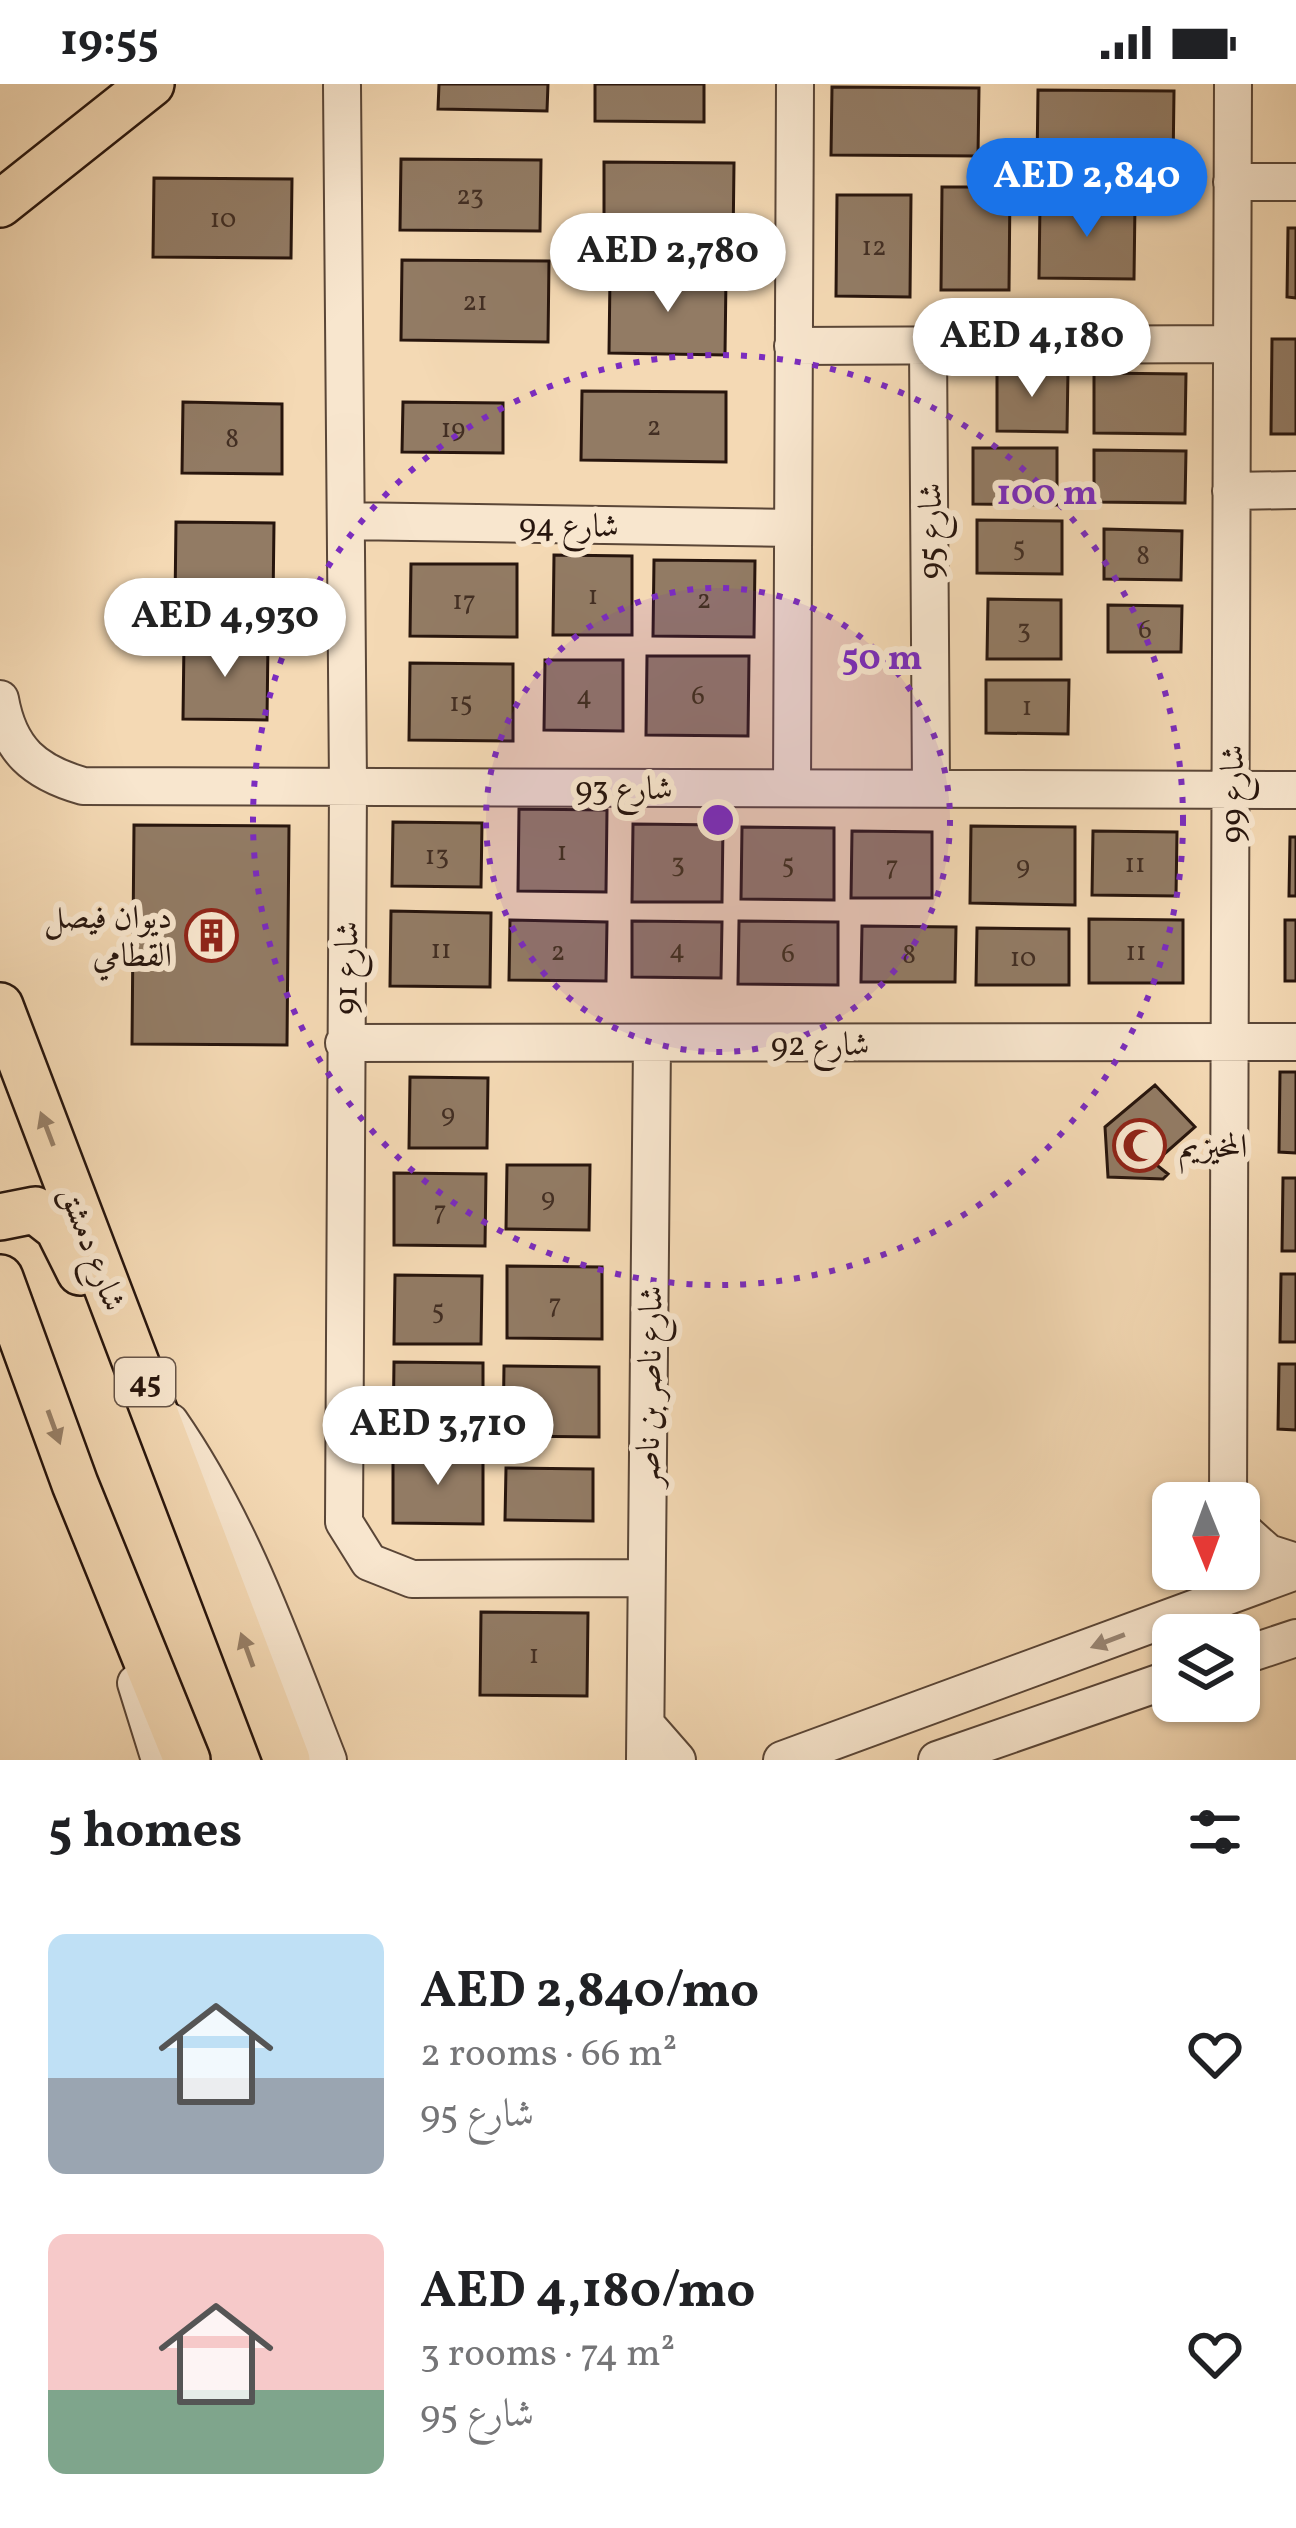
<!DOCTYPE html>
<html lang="en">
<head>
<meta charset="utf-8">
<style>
  :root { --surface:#fff; --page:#f2f2f2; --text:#202124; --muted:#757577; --accent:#1a73e8 }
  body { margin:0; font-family:Vollkorn,Amiri,serif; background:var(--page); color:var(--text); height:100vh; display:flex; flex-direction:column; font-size:45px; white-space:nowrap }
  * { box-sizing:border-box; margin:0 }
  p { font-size:39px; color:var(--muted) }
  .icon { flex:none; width:66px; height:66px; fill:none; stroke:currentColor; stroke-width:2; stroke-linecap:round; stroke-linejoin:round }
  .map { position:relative; height:1676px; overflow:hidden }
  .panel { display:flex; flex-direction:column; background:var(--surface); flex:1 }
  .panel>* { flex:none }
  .needle { width:78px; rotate:179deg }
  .tools { position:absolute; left:1152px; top:1398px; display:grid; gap:24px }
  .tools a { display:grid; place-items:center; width:108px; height:108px; border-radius:18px; background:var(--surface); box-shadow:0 3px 9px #0004; font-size:60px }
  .price { position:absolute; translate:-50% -102px; padding:0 27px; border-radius:42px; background:#fff; color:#222; font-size:39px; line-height:78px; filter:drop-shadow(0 3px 6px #0008) }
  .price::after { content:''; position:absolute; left:50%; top:72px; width:36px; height:27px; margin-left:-18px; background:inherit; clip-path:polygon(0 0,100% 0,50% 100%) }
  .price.selected { background:var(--accent); color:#fff }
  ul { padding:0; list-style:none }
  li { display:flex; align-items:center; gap:36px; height:300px; padding:0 48px }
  li span { display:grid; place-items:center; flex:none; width:336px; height:240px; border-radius:18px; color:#555 }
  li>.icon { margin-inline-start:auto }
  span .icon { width:144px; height:144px; fill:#fffc; stroke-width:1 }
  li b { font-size:51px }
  h2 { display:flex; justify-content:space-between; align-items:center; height:144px; padding:0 48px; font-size:51px }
  .status { display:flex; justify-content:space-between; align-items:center; height:84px; padding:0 60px; background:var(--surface); direction:ltr }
  .status svg { height:33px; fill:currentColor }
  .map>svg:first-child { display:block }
  .building { fill:#927b64; stroke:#27150d; stroke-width:3 }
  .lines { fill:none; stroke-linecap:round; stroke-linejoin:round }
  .minor-casing { stroke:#5a4637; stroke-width:40 }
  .major-casing { stroke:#27150d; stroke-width:50 }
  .minor { stroke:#f8e6ce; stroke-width:36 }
  .major { stroke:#f4d9b4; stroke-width:45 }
  .oneway { fill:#988169 }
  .oneway2 { fill:#9a8877 }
  .ring { fill:none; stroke:#7b2cbf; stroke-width:6; stroke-dasharray:6 12 }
  .labels { text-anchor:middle; stroke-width:12; stroke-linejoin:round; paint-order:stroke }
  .number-label { font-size:27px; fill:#422e23 }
  .shield { fill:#f8e6ce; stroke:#665447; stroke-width:3 }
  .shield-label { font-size:30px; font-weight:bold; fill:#27150d }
  .street-label { font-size:33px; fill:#27150d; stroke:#f8e6ce }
  .poi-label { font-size:33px; fill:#27150d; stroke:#f8e6ce; text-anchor:end }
  .centre { fill:#7b2cbf; stroke:#f8e6ce; stroke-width:6 }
  .ring-label { font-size:36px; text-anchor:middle; font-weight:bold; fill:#7b2cbf; stroke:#f8e6ce; stroke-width:12; stroke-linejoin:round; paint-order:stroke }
</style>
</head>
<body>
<div class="status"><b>19:55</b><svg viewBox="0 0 49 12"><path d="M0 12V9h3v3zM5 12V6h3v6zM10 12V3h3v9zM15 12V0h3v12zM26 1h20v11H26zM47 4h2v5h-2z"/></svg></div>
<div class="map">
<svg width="1296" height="1676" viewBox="0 0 1296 1676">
  <rect width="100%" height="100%" fill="#f4d9b4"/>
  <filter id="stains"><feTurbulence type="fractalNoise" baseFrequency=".00167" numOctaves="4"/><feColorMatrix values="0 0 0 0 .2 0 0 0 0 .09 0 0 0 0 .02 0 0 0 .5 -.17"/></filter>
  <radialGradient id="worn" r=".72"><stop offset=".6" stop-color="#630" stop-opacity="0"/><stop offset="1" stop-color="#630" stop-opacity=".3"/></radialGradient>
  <path class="building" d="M 439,0 L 548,0 L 547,27 L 438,25 Z
    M 595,0 L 704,0 L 704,38 L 595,37 Z
    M 832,3 L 979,4 L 978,72 L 831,71 Z
    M 1038,6 L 1174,7 L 1173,83 L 1037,82 Z
    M 401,75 L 541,76 L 540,147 L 400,146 Z
    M 604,78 L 734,79 L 733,162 L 604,161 Z
    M 154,94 L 292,95 L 291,174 L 153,173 Z
    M 942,103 L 1010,103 L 1009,206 L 941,206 Z
    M 837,111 L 911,111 L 910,213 L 836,212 Z
    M 1040,118 L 1135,119 L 1134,195 L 1039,194 Z
    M 1288,144 L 1296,144 L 1296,214 L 1287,213 Z
    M 402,176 L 549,177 L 548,258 L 401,256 Z
    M 610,192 L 726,193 L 725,271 L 609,269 Z
    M 1272,255 L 1296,255 L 1296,350 L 1271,350 Z
    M 997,285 L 1068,286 L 1067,348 L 997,347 Z
    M 1094,289 L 1186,290 L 1185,350 L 1094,349 Z
    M 582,307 L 726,308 L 726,378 L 581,376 Z
    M 183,318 L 282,320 L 282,390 L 182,389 Z
    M 403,318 L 503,319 L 503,369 L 402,368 Z
    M 973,364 L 1057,364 L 1057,421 L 973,420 Z
    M 1094,366 L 1186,367 L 1185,419 L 1094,418 Z
    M 977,436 L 1062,437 L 1062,490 L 977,489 Z
    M 176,438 L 274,439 L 273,519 L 175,518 Z
    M 1104,445 L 1182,447 L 1181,496 L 1104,495 Z
    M 554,471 L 632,472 L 632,551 L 553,551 Z
    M 654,476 L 755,477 L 754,553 L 653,552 Z
    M 411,480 L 517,480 L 517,553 L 410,552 Z
    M 988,515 L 1061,516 L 1061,575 L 987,575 Z
    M 1108,521 L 1182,522 L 1181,568 L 1108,568 Z
    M 184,557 L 268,558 L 267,636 L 183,635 Z
    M 647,572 L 749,572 L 748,652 L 646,651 Z
    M 545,576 L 623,576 L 623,647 L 544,646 Z
    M 410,579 L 513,580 L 513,657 L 409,656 Z
    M 986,596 L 1069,596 L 1068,650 L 986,649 Z
    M 519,725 L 607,726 L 606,808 L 518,807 Z
    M 393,738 L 482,739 L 481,803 L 392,802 Z
    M 633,740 L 723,741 L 722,818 L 632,818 Z
    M 134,741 L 289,742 L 287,961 L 132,960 Z
    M 971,742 L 1075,743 L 1075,821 L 970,819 Z
    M 742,743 L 834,744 L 834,816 L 741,815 Z
    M 852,747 L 932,748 L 932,814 L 851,814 Z
    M 1093,747 L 1177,748 L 1176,812 L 1092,811 Z
    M 1290,753 L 1296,753 L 1296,812 L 1289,812 Z
    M 391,827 L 491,829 L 490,903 L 390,902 Z
    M 1089,835 L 1183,836 L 1183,899 L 1089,899 Z
    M 510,836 L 607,838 L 606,897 L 509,896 Z
    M 1285,836 L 1296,836 L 1296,897 L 1285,897 Z
    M 632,837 L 722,838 L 721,894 L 632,893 Z
    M 739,837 L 838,838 L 838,901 L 738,900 Z
    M 862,842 L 956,843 L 955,898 L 861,898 Z
    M 977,844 L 1069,845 L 1069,901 L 976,901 Z
    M 1280,988 L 1296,988 L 1296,1069 L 1279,1068 Z
    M 410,993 L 488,994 L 487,1064 L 409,1064 Z
    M 1155,1001 L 1195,1043 L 1154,1079 L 1168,1090 L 1163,1095 L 1108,1093 L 1105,1043 Z
    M 507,1081 L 590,1081 L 589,1146 L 506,1145 Z
    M 394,1089 L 486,1090 L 485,1162 L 394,1161 Z
    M 1283,1094 L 1296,1094 L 1296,1167 L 1282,1167 Z
    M 507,1182 L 602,1183 L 602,1255 L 507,1254 Z
    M 1281,1190 L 1296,1190 L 1296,1258 L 1280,1258 Z
    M 395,1191 L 482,1192 L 481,1260 L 394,1260 Z
    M 394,1278 L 483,1279 L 483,1352 L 393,1352 Z
    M 1279,1280 L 1296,1280 L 1296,1346 L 1278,1345 Z
    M 504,1282 L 599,1283 L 599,1353 L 503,1352 Z
    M 393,1368 L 483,1369 L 483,1440 L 393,1439 Z
    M 506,1384 L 593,1385 L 593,1437 L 505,1436 Z
    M 481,1528 L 588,1529 L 587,1612 L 480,1611 Z"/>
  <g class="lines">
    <defs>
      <path id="minor" d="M 342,2 L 348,701 L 344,1438 L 369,1478 L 412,1495 L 645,1494
        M 1232,98 L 1296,98
        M 928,261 L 931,704
        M 793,262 L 1232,260
        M 1231,407 L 1296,406
        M 346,437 L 793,444
        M 0,615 C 9,666 34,688 83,702 L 1296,706
        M 792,704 L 795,0
        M 344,959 L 1296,958
        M 170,1338 C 242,1442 282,1559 328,1676
        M 1228,1419 L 1233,0
        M 1239,1443 L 1268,1469 L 1296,1478
        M 1239,1573 L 1296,1554
        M 136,1599 L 160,1676
        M 649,1644 L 677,1676
        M 645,1676 L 652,959
        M 782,1676 L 1296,1487
        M 937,1676 L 1173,1594"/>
      <path id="major" d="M 0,120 L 151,0
        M 0,922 L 287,1676
        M 0,1133 L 35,1126 L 58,1144 L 80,1188
        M 0,1194 L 75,1400 L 187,1676"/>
    </defs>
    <use href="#minor" class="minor-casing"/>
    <use href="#major" class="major-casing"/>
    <use href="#minor" class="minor"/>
    <use href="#major" class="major"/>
  </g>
  <defs><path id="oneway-solid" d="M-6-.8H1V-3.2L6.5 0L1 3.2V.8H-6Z" transform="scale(3)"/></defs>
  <g class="oneway">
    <use href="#oneway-solid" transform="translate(47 1045) rotate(-111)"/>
    <use href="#oneway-solid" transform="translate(54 1343) rotate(70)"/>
    <use href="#oneway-solid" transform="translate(247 1566) rotate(-110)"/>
  </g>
  <use class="oneway2" href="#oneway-solid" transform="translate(1108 1557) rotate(159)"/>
  <circle cx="718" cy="736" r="232" fill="#7b2cbf" fill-opacity=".12"/>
  <g class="ring">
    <circle cx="718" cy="736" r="232"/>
    <circle cx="718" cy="736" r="465"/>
  </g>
  <defs>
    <symbol id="building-ring" viewBox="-11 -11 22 22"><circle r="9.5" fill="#f8e6ce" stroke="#8f2418" stroke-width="1.5"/><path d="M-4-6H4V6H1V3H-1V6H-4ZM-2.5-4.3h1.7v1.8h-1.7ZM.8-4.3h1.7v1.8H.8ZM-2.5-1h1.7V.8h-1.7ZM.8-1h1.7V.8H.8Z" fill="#8f2418"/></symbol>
    <symbol id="mosque-ring" viewBox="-11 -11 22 22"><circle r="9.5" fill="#f8e6ce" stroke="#8f2418" stroke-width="1.5"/><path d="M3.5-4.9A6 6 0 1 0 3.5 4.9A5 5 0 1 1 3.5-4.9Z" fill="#8f2418"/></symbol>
  </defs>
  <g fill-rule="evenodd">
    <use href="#building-ring" x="182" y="822" width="59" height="59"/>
    <use href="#mosque-ring" x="1110" y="1032" width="59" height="59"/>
  </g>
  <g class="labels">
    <g class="number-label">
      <text x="470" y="120">23</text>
      <text x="223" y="143">10</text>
      <text x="874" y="171">12</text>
      <text x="475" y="226">21</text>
      <text x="654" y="351">2</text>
      <text x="453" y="353">19</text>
      <text x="232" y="363">8</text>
      <text x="1019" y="472">5</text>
      <text x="1143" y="480">8</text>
      <text x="593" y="520">1</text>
      <text x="704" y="524">2</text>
      <text x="464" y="525">17</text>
      <text x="1024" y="554">3</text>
      <text x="1145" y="554">6</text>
      <text x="584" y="620">4</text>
      <text x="698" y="620">6</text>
      <text x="461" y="627">15</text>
      <text x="1027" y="631">1</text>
      <text x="562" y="776">1</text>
      <text x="437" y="780">13</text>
      <text x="678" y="788">3</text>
      <text x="1135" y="788">11</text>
      <text x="788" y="789">5</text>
      <text x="892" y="790">7</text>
      <text x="1023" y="790">9</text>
      <text x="441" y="874">11</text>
      <text x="677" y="874">4</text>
      <text x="558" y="876">2</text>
      <text x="1136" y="876">11</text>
      <text x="788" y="878">6</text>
      <text x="909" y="879">8</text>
      <text x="1023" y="882">10</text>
      <text x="448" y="1038">9</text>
      <text x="548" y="1122">9</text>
      <text x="440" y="1135">7</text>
      <text x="555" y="1228">7</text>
      <text x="438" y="1235">5</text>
      <text x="534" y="1579">1</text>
    </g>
    <rect class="shield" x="115" y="1274" width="60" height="48" rx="9"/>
    <g class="shield-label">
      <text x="145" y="1308">45</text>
    </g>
    <g class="street-label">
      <text transform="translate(569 440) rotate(1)" y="12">شارع 94</text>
      <text transform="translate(929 447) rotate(-90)" y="12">شارع 95</text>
      <text x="624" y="715">شارع 93</text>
      <text transform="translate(1231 710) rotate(-90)" y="12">شارع 99</text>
      <text transform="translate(345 884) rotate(-89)" y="12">شارع 91</text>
      <text x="820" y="971">شارع 92</text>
      <text transform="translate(94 1164) rotate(69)" y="12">شارع دمشق</text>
      <text transform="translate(648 1302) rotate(-89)" y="12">شارع ناصر بن ناصر</text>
    </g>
    <g class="poi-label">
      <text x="172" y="844">ديوان فيصل<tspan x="172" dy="38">القطامي</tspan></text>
      <text x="1179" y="1073" text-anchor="start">المخيزيم</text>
    </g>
  </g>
  <circle cx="718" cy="736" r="18" class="centre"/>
  <g class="ring-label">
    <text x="1047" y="420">100 m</text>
    <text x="882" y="585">50 m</text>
  </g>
  <rect width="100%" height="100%" filter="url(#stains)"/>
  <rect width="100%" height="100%" fill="url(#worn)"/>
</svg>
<div class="tools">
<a><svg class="needle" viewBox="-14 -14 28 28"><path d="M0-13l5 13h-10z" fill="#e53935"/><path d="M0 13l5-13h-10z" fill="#757577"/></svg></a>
<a><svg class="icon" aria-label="layers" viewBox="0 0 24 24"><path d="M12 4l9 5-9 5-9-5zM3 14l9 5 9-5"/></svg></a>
</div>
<b class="price selected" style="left:1087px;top:156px">AED 2,840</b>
<b class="price" style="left:668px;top:231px">AED 2,780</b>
<b class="price" style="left:1032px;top:316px">AED 4,180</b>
<b class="price" style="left:225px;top:596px">AED 4,930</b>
<b class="price" style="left:438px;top:1404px">AED 3,710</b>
</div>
<section class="panel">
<h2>5 homes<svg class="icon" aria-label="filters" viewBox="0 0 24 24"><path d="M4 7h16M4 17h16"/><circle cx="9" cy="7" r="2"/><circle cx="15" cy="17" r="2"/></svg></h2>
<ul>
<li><span style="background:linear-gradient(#bfe0f5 60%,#9aa5b1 0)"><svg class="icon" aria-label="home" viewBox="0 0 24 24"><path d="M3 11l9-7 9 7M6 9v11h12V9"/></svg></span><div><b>AED 2,840/mo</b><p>2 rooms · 66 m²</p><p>شارع 95</p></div><svg class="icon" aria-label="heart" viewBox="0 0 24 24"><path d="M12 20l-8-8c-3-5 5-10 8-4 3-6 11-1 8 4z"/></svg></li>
<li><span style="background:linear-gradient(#f6c9c9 65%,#7fa58c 0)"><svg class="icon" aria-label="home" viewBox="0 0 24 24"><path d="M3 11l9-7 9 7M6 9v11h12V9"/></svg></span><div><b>AED 4,180/mo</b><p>3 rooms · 74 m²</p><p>شارع 95</p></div><svg class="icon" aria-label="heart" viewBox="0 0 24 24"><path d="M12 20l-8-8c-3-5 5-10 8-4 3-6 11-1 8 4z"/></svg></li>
</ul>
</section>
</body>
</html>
